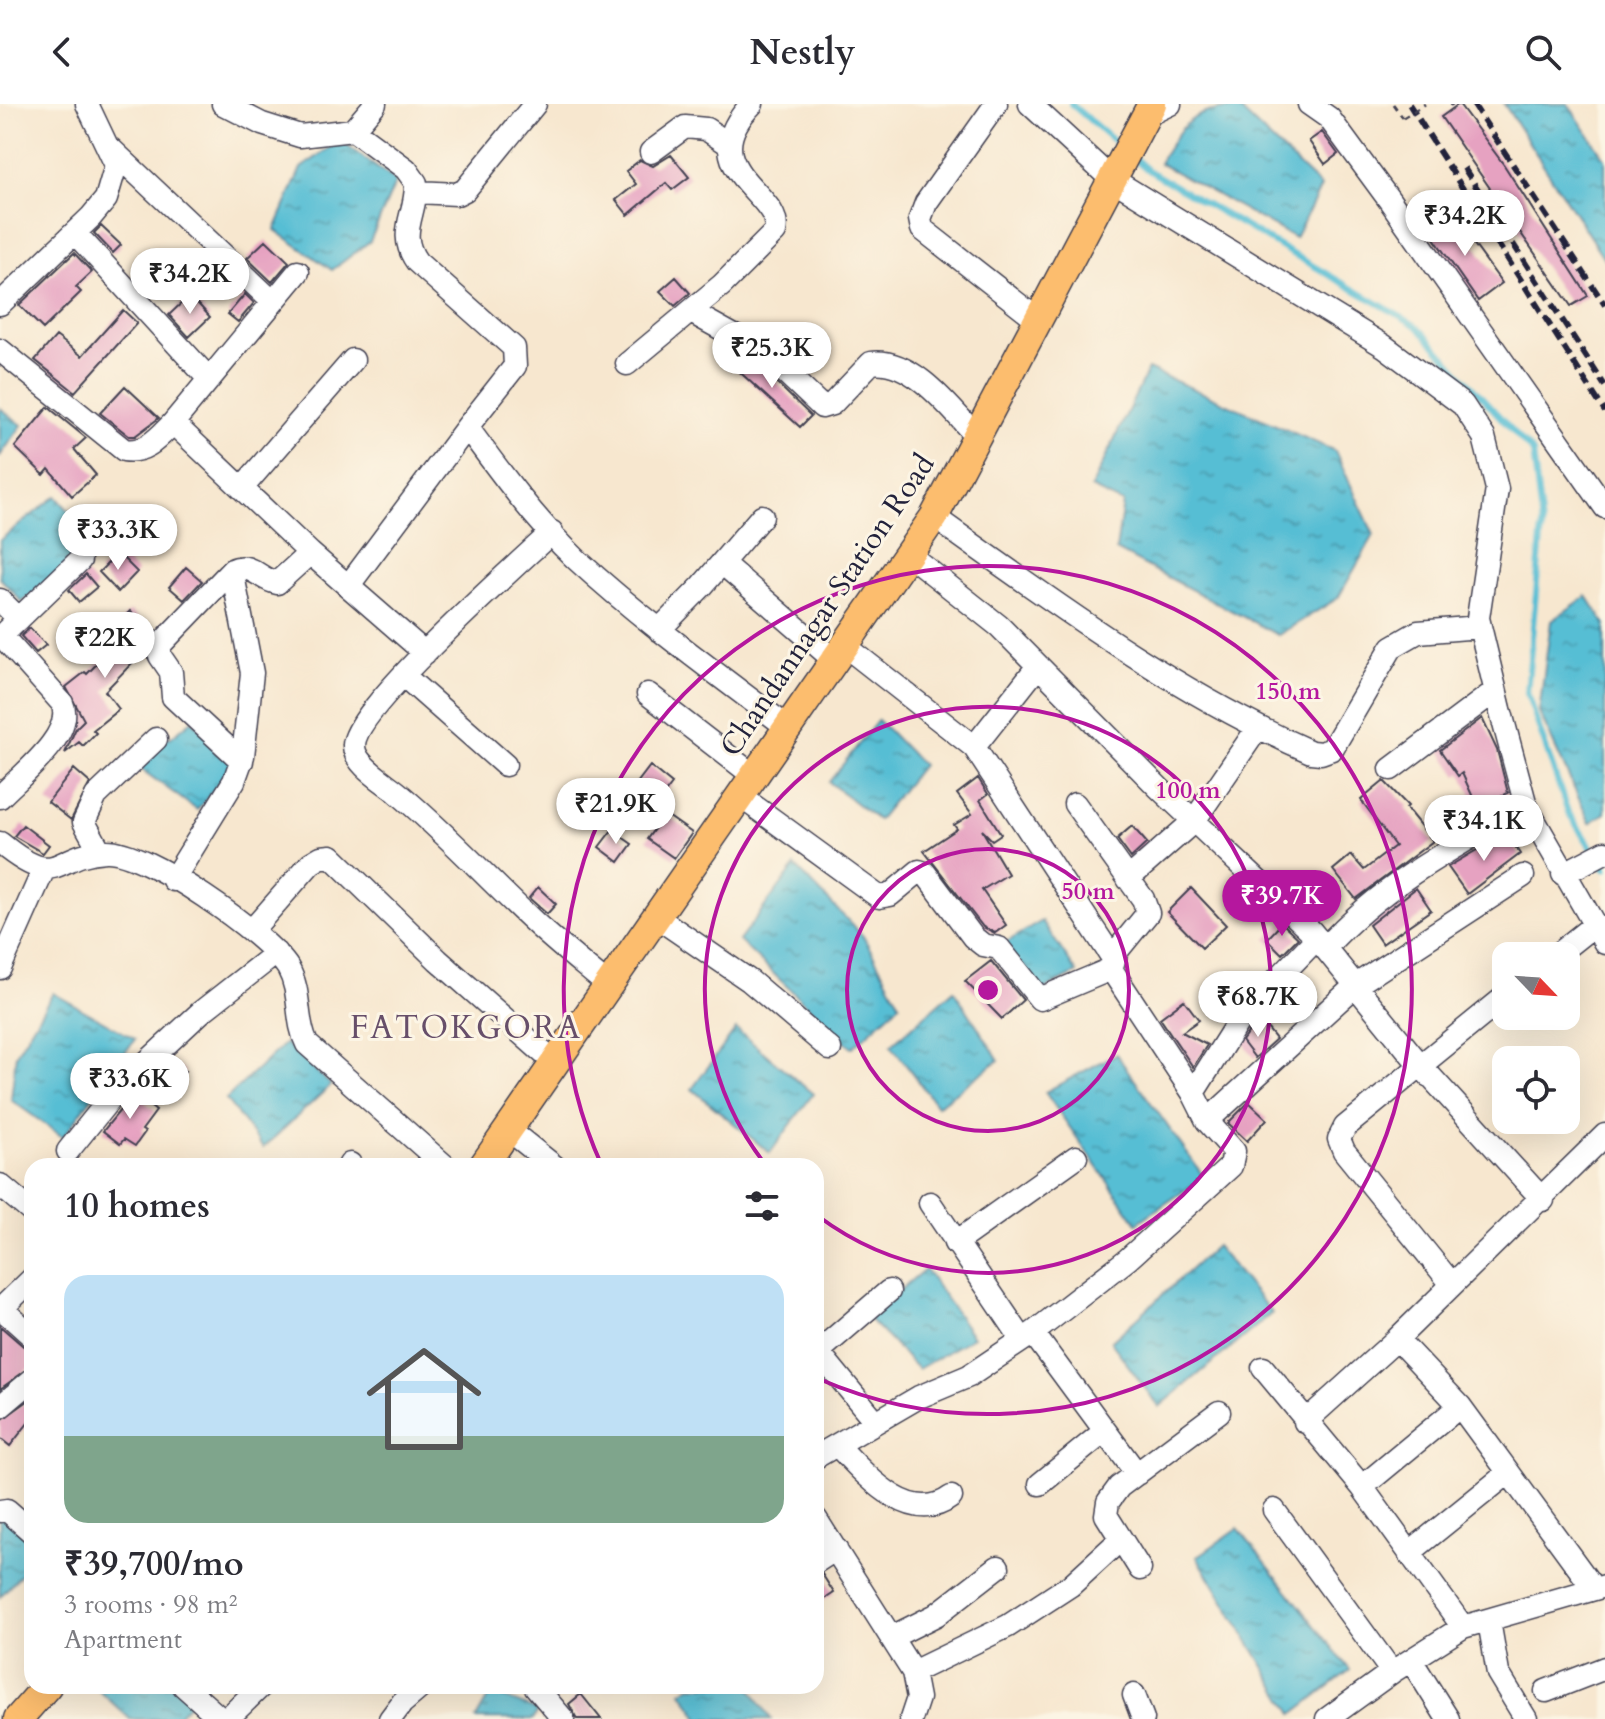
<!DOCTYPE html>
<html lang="en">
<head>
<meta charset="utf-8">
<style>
  :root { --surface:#fff; --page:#f7f7f7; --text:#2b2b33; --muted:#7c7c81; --line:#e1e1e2; --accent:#b5179e }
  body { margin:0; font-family:Cardo,serif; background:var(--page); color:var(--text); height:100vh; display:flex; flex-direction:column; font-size:30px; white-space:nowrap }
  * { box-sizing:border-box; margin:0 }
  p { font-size:26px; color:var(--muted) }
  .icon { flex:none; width:44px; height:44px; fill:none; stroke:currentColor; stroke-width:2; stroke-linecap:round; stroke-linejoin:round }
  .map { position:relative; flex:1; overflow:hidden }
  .sheet { position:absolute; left:24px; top:1054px; width:800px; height:536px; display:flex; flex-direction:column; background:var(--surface); border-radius:24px; box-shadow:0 8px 32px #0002 }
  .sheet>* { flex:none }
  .needle { width:52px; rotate:115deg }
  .tools { position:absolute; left:1492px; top:838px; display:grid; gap:16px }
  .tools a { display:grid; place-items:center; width:88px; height:88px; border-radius:16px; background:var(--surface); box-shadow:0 8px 32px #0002; font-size:40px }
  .price { position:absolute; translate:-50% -68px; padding:0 18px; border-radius:28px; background:#fff; color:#222; font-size:26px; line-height:52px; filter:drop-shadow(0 2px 4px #0008) }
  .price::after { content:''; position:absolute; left:50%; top:48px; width:24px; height:18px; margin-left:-12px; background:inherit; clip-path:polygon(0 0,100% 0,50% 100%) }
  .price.on { background:var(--accent); color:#fff }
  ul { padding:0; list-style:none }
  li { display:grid; align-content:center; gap:16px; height:424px; padding:0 40px }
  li+li { border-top:2px solid var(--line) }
  li span { display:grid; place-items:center; height:248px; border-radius:24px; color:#555 }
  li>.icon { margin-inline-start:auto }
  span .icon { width:144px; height:144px; fill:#fffc; stroke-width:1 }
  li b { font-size:34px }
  h2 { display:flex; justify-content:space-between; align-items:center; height:96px; padding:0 40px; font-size:34px }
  header { display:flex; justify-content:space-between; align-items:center; height:104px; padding:0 40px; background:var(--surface); font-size:36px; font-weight:700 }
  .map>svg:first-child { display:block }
  .water { fill:url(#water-ripples); stroke:#3c7088; stroke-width:2 }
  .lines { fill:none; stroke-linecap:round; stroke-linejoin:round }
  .stream { stroke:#57bed4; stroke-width:6 }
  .building { fill:#e6a2c1 }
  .minor-casing { stroke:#424051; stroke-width:25 }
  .major-casing { stroke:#424051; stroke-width:31 }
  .path { stroke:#424051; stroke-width:3; stroke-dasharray:6 6; stroke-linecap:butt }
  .minor { stroke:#fff; stroke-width:22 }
  .major { stroke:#fcbd6e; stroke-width:28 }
  .rail { stroke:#22223b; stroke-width:6; stroke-dasharray:12 6; stroke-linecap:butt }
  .path-bridge { stroke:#424051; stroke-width:3; stroke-dasharray:6 6; stroke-linecap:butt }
  .ring { fill:none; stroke:#b5179e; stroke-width:4 }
  .labels { text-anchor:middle; stroke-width:6; stroke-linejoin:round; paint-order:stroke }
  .street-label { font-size:30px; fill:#22223b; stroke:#fcf5e5 }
  .neighbourhood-label { font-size:32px; letter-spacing:2px; fill:#674f6a; stroke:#fcf5e5 }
  .centre { fill:#b5179e; stroke:#fcf5e5; stroke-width:4 }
  .ring-label { font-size:24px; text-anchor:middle; font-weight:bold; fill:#b5179e; stroke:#fcf5e5; stroke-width:6; stroke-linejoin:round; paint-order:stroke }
</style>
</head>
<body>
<header><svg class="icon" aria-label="back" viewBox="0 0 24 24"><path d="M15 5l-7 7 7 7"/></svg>Nestly<svg class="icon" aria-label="search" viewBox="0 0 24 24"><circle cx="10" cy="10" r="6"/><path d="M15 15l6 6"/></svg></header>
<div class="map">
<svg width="1605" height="1615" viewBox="0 0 1605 1615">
  <defs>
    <pattern id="water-ripples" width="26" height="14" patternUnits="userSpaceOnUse" patternTransform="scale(2)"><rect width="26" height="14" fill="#57bed4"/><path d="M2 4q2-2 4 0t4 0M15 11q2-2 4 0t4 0" fill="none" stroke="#489aad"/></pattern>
  </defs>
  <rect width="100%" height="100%" fill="#fcf5e5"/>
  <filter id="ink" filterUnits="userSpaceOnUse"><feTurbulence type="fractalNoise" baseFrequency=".0125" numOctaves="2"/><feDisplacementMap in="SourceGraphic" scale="16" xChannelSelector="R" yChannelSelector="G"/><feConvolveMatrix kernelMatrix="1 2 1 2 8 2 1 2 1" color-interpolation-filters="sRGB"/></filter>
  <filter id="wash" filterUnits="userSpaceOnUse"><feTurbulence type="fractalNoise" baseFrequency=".006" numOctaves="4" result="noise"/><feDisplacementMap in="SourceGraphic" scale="32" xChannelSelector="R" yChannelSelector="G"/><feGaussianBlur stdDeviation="1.8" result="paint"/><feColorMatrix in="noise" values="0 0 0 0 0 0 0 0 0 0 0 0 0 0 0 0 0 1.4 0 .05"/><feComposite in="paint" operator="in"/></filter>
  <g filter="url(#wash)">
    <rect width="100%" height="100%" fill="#f7e7cf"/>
    <path class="water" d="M 1504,0 L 1568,0 L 1605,55 L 1605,156 Z
      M 1238,4 L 1321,83 L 1295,134 L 1159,59 C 1182,21 1190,5 1238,4 Z
      M 340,37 L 396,77 L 370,137 L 332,166 L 275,126 L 301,64 Z
      M 1148,265 L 1335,347 L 1374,431 L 1338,494 L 1278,531 L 1116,446 L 1123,399 L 1091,384 Z
      M 0,304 L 22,321 L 0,352 Z
      M 56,392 L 97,439 L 22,498 L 0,474 L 0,436 Z
      M 1587,492 L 1605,520 L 1605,709 L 1590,719 L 1539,608 L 1551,517 Z
      M 192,616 L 236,658 L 197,706 L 130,657 L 156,628 L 170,634 Z
      M 878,616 L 922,661 L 878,716 L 829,678 Z
      M 795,762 L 863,832 L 900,900 L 852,944 L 739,837 Z
      M 1042,817 L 1077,869 L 1037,889 L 1005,839 Z
      M 954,886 L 999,956 L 937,1002 L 891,941 Z
      M 53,889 L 135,935 L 63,1033 L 11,996 L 16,950 Z
      M 736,925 L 813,990 L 770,1049 L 692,985 Z
      M 285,939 L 331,981 L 263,1044 L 226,995 Z
      M 1116,950 L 1204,1073 L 1137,1119 L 1045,988 Z
      M 1216,1142 L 1272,1209 L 1159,1303 L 1111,1238 Z
      M 925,1165 L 973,1233 L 918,1265 L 867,1213 Z
      M 0,1404 L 32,1434 L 32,1458 L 0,1493 Z
      M 1238,1424 L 1350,1566 L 1293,1610 L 1197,1453 Z
      M 94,1582 L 174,1582 L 191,1597 L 175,1615 L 130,1615 Z
      M 690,1582 L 749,1582 L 771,1615 L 700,1615 L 682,1588 Z
      M 491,1589 L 538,1607 L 533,1615 L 476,1615 Z"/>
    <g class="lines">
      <path class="stream" d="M 1071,0 L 1120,42
        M 1132,52 L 1148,66 L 1417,222 L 1533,349 L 1542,422 L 1527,589 L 1568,708 L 1605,765"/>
    </g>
    <g id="blocks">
      <path class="building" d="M 1459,0 L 1504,61 L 1588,192 L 1571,202 L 1441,13 Z
        M 1322,28 L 1338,50 L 1325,60 L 1309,37 Z
        M 671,51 L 689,73 L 672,86 L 666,79 L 628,111 L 616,96 L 636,80 L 626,67 L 640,56 L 653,62 Z
        M 1452,110 L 1502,179 L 1478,197 L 1429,127 Z
        M 101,122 L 121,141 L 113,149 L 94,129 Z
        M 266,136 L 289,158 L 272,178 L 247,154 Z
        M 74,149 L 92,168 L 76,183 L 81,188 L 43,225 L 19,201 Z
        M 210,158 L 223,170 L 208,185 L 196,173 Z
        M 676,173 L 690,189 L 675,202 L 660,187 Z
        M 245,190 L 254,199 L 238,218 L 228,210 Z
        M 190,191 L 210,213 L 189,233 L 169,211 Z
        M 123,206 L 137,219 L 75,288 L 35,256 L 56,232 L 82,252 Z
        M 742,252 L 757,260 L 811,312 L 800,323 L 732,261 Z
        M 125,282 L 159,314 L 135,332 L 129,332 L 100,309 Z
        M 48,303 L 86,334 L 74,345 L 96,371 L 72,392 L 49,365 L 44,371 L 15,343 Z
        M 118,449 L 137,468 L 118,488 L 99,468 Z
        M 186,463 L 202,477 L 184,496 L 169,483 Z
        M 86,470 L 97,483 L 79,498 L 69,486 Z
        M 130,507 L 152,529 L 134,550 L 137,554 L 105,587 L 119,605 L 93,626 L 96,629 L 83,642 L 79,638 L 65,649 L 76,624 L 84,616 L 66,583 L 85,568 L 87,570 L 124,532 L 115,523 Z
        M 30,524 L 46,541 L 36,549 L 21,532 Z
        M 1482,614 L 1497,646 L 1508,689 L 1486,700 L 1490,706 L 1481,711 L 1462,669 L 1458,672 L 1440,646 Z
        M 650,662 L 672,680 L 659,697 L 637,679 Z
        M 74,665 L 90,679 L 71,716 L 48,698 Z
        M 978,674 L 988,690 L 980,696 L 1001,730 L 992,736 L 982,726 L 1008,770 L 982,786 L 1006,821 L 995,829 L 983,823 L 924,747 L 957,725 L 954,721 L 972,710 L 957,690 Z
        M 1384,677 L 1408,702 L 1406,704 L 1433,737 L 1356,795 L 1333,766 L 1351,751 L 1364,766 L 1395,742 L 1361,696 Z
        M 665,710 L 692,729 L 674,754 L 647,735 Z
        M 23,721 L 49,741 L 43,749 L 14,732 Z
        M 1132,722 L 1147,739 L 1131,754 L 1117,735 Z
        M 612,726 L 632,740 L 619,758 L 599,743 Z
        M 1506,729 L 1520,750 L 1467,790 L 1448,763 Z
        M 538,783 L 556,800 L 547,810 L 529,794 Z
        M 1191,784 L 1226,821 L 1202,844 L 1167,808 Z
        M 1416,784 L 1431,806 L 1382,840 L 1369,821 Z
        M 1282,819 L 1298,834 L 1282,850 L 1267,835 Z
        M 991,857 L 1023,896 L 1002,915 L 965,877 Z
        M 1184,896 L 1199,916 L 1182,928 L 1207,941 L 1193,963 L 1160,914 Z
        M 1259,914 L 1276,935 L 1255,954 L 1242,937 Z
        M 169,957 L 185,967 L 173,982 L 156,969 Z
        M 134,989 L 156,1007 L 142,1026 L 145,1028 L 135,1042 L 124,1035 L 120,1040 L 103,1027 Z
        M 1249,998 L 1267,1015 L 1247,1037 L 1228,1019 Z
        M 0,1222 L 23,1242 L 32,1246 L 32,1262 L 0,1285 Z
        M 32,1294 L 32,1314 L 10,1342 L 0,1334 L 0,1317 Z
        M 822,1470 L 834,1489 L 816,1501 L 816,1472 Z
        M 581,1590 L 601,1615 L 577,1615 L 569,1600 Z"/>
    </g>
  </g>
  <g filter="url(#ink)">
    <use href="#blocks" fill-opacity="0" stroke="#424051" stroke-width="2"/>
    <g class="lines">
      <defs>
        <path id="minor" d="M 223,0 L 262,20 L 300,32 L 353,26 L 406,65 L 416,79 C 417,110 396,129 417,158 L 514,244 L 515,262 L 467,323 C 500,368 535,416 576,455 C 642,516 716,569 787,623
          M 996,0 L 926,99 L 920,115 L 922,125 L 1037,215
          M 1030,0 L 1110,74 L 1384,242 L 1463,301 L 1484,333 L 1497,385 L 1478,514 L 1500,605 L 1526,702 L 1605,839
          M 1309,0 L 1329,14 L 1390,97 L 1605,403
          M 1145,12 L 1170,0
          M 353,26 L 375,0
          M 111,45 L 273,198
          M 651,48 L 685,23 L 706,25 L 730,41
          M 417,88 L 457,90 L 465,86 L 535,0
          M 75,129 L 209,275
          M 298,168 L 173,319 L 310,449 L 425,549
          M 0,200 L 91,113 L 106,95 L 116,61 L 87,0
          M 691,208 L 765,249 L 822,303 L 832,300 L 871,259 C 912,253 951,305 976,332
          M 0,246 L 124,346 C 146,349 157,335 173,319
          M 627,260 L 722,181 L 775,128 C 785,89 688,66 752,0
          M 242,384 L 353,256
          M 934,413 C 1055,499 1174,588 1311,648 L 1321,649 L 1332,645 L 1392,543 L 1418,528 L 1480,523
          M 552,428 C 518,460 355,604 354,641 C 353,660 385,678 398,689 C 445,728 486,773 531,815 C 556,839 583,860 610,883
          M 908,450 L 999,522 L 1159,684 L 1311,827 L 1420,961 L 1543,1096
          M 722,459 L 834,556
          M 349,481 L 467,323
          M 0,496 L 19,515
          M 659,526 L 702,482 L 762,412
          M 0,533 L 80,456
          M 844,541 L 974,643
          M 1038,562 L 974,643 L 1114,856
          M 404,572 L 505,661
          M 648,590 L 754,672
          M 242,657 L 173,593 L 171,568 L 160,552 L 160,541 L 232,466 C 250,457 260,476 277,479 L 310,449
          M 1391,665 L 1495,587
          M 740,692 L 879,793 L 890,791 L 919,767 L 925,769 L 973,833 L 983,841 L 999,844 L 1040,895 L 1111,865
          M 0,693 C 21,671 76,630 62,599 L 1,531
          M 1075,700 L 1143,795 L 1148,809 L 1117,847 L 1111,865 L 1193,989
          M 0,739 C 60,788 51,750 106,747 C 145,745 267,830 288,864 C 302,889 295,916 307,940 L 445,1062
          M 100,747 L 84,718 L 96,692 L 156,635
          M 1563,770 L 1605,748
          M 1128,775 L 1194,717 L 1257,625
          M 173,776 L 234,677 L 243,652 L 252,569 L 232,466
          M 658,814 L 750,877 L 830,945
          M 253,825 L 311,759 L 321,753 L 331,752 L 438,856 L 556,960
          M 1325,844 C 1380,782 1455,742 1526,702
          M 1555,852 L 1594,821
          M 0,864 L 44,765
          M 1207,1017 L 1356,881 L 1523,772
          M 509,1026 L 554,1062
          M 68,1047 L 118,985 L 201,908 L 276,849
          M 349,1062 L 350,1060
          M 0,1081 L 32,1108
          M 930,1099 L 1022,1235
          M 955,1139 L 1076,1053
          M 1451,1179 L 1344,1047 L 1339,1035 L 1345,1023 L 1506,892
          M 2,1205 L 32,1232
          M 0,1206 L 32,1175
          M 1033,1229 L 1137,1370
          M 1397,1235 L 1460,1302 L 1594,1485
          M 816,1245 L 876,1318
          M 818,1248 L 889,1187
          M 1263,1264 L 1362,1383 L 1463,1523
          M 0,1303 L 32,1276
          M 1305,1318 L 1397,1235 L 1605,1031
          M 837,1341 C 864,1369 910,1424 951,1393
          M 816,1353 L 919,1293 L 969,1272 L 1033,1229 L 1128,1155 L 1231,1062 L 1234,1047 L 1207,1017 L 1193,989 L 1241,913 L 1317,834
          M 1040,1380 L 1105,1327
          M 1362,1383 L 1460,1302
          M 1274,1406 L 1392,1568 L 1463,1523 L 1605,1482
          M 0,1407 L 7,1406 L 32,1428
          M 816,1415 L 913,1568 L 918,1594 L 911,1615
          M 1409,1449 L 1508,1369
          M 816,1458 L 836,1445
          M 1140,1465 L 1106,1411 L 1108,1398 L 1119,1383 L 1219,1308
          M 1489,1517 L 1498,1569 L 1526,1615
          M 892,1533 L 936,1511 L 998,1463
          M 1411,1556 L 1448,1615
          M 913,1568 L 1008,1522 L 1071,1481 L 1120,1436
          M 184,1582 L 221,1615
          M 535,1582 L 563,1615
          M 1546,1587 L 1605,1564
          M 1134,1591 L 1143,1615
          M 227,1615 L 261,1582
          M 390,1615 L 402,1599 L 422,1582
          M 1327,1615 L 1392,1568"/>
        <path id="major" d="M 483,1062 L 934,413 L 1152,0
          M 18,1615 L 47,1582"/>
      </defs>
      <use href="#minor" class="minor-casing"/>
      <use href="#major" class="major-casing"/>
      <path class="path" d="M 1393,0 L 1403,14
        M 1451,0 L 1452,2"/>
      <use href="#minor" class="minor"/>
      <use href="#major" class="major"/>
      <path class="rail" d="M 1409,0 L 1605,308
        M 1473,0 L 1605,201
        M 1464,64 L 1605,282"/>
      <path class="path-bridge" d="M 1403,14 L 1425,0"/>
    </g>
  </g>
  <g class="ring">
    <circle cx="988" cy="886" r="141"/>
    <path d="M765 1060A283 283 0 1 1 818 1112"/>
    <path d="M602 1062A424 424 0 1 1 819 1275"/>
  </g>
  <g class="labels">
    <g class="street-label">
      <text transform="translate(827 501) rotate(-56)" y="10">Chandannagar Station Road</text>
    </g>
    <g class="neighbourhood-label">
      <text x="466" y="934">FATOKGORA</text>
    </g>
  </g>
  <circle cx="988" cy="886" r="12" class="centre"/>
  <g class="ring-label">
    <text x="1288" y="595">150 m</text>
    <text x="1188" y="694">100 m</text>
    <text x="1088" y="795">50 m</text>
  </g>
</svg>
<div class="tools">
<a><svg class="needle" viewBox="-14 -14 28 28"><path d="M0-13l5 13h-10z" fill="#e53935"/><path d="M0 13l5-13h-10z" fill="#7c7c81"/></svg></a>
<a><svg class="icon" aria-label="locate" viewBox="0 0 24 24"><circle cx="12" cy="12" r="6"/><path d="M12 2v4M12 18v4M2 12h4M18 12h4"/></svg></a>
</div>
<b class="price" style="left:1465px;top:154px">₹34.2K</b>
<b class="price" style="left:190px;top:212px">₹34.2K</b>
<b class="price" style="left:772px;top:286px">₹25.3K</b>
<b class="price" style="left:118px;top:468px">₹33.3K</b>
<b class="price" style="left:105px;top:576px">₹22K</b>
<b class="price" style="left:616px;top:742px">₹21.9K</b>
<b class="price" style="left:1484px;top:759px">₹34.1K</b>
<b class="price on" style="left:1282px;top:834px">₹39.7K</b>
<b class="price" style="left:1258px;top:935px">₹68.7K</b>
<b class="price" style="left:130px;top:1017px">₹33.6K</b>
<section class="sheet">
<h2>10 homes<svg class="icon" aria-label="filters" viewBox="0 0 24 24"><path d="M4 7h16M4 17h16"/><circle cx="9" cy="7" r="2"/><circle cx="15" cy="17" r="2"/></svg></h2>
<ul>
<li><span style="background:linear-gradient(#bfe0f5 65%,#7fa58c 0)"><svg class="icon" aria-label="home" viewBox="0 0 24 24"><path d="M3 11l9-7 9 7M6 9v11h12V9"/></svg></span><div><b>₹39,700/mo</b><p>3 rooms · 98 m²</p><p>Apartment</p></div></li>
</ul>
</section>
</div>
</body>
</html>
